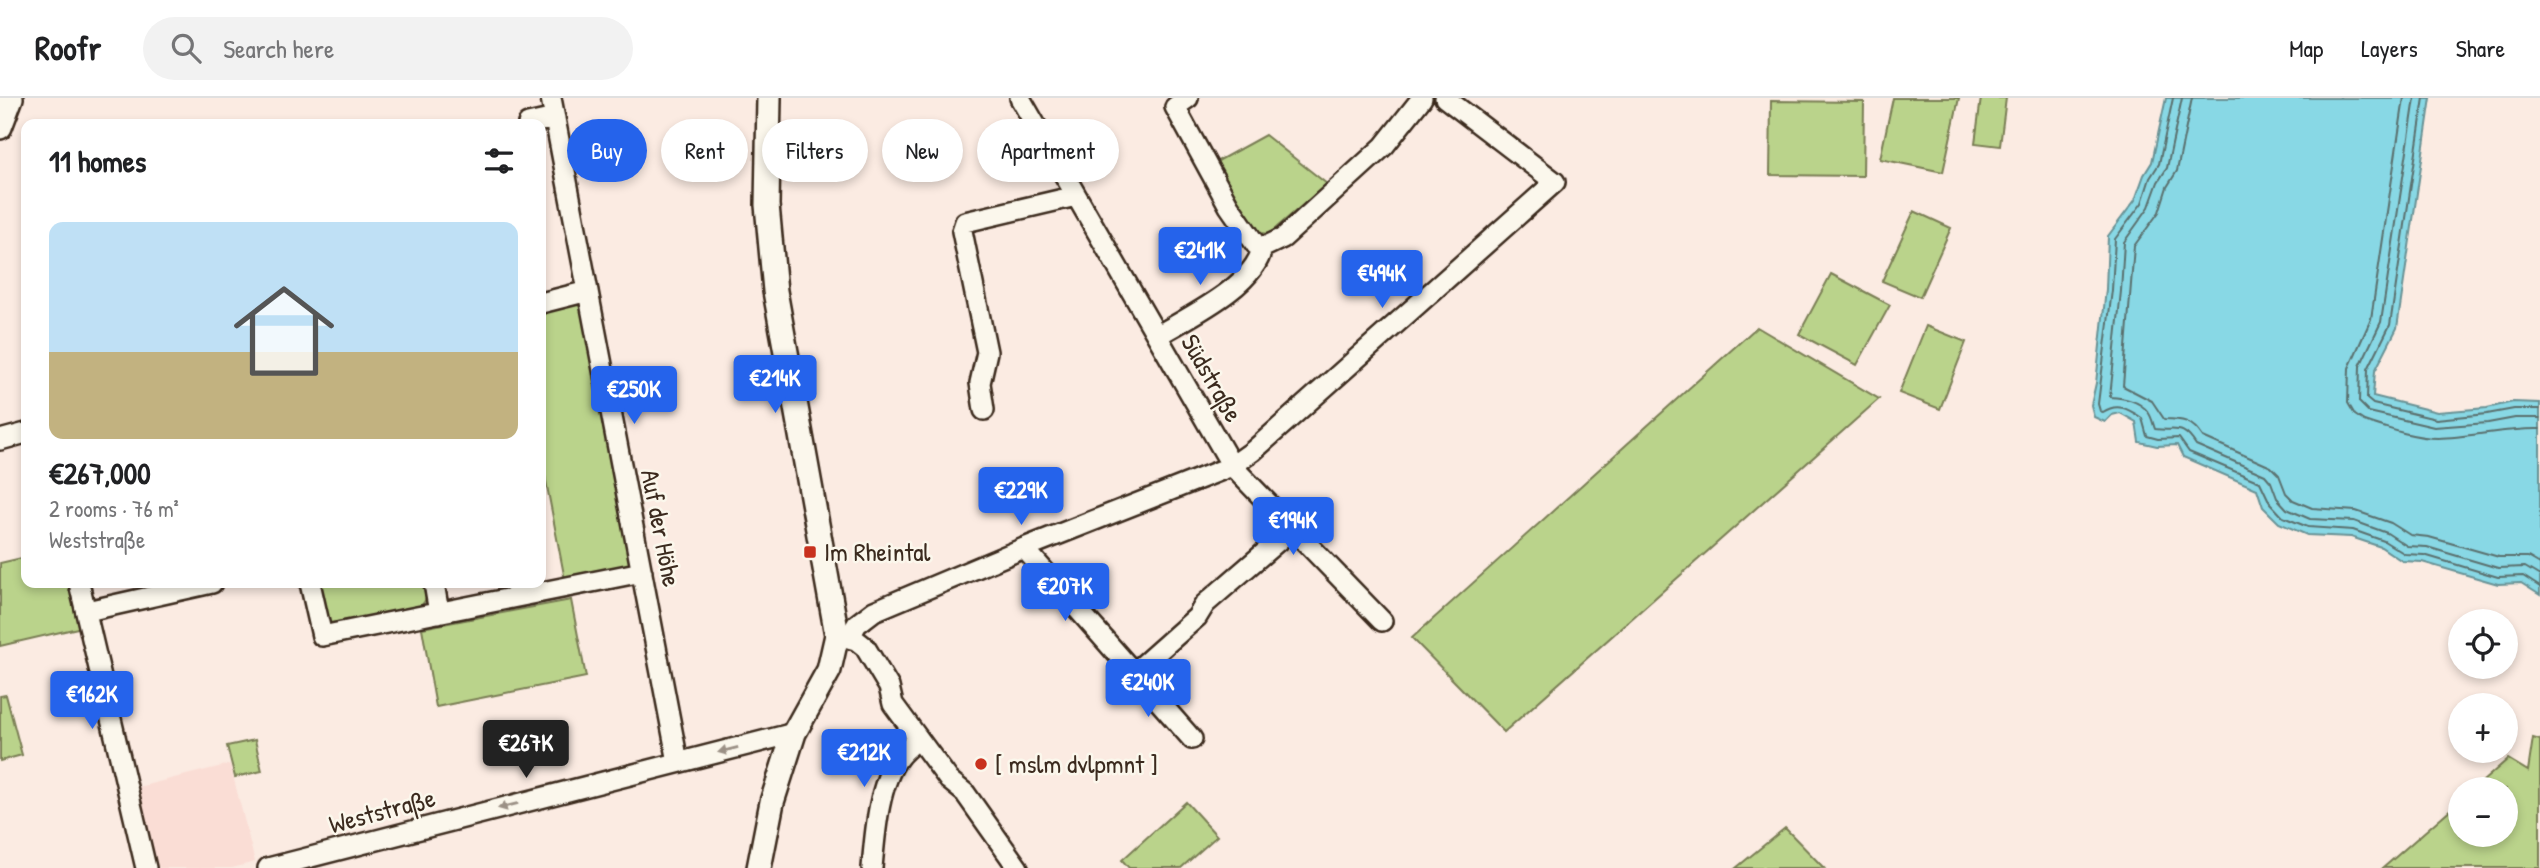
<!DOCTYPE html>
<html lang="en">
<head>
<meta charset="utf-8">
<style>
  :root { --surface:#fff; --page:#f2f2f2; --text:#202124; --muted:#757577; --line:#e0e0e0; --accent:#2563eb }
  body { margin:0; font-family:"Patrick Hand",sans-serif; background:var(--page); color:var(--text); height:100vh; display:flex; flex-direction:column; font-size:26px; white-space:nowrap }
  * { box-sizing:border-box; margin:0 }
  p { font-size:23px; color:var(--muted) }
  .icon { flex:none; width:38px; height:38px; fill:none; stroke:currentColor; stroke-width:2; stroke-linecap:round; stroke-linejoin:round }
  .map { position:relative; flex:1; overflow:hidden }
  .sheet { position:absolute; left:21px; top:21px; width:525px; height:469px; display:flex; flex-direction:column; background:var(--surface); border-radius:14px; box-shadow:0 4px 10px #0003 }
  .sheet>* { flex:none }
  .guide { position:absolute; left:567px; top:21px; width:665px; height:63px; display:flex; gap:14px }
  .controls { position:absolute; left:2448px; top:511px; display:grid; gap:14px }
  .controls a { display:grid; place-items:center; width:70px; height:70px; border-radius:50%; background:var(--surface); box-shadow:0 4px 10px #0003; font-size:35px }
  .price { position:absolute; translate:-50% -60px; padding:0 16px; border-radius:7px; background:var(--accent); color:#fff; font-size:23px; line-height:46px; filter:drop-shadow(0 2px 4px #0008) }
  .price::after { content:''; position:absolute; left:50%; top:42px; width:21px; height:16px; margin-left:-10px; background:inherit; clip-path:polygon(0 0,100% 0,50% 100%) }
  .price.on { background:#222; color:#fff }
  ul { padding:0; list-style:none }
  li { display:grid; align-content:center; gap:14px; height:371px; padding:0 28px }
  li+li { border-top:2px solid var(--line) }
  li span { display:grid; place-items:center; height:217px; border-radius:14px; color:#555 }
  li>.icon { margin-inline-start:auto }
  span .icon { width:126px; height:126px; fill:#fffc; stroke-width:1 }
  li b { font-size:30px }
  h2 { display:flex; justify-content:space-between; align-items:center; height:84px; padding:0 28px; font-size:30px }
  .tag { padding:0 24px; border-radius:32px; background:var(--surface); box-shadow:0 4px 10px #0003; font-size:24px; line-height:63px }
  .tag.on { background:var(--accent); color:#fff }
  header { display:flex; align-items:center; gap:42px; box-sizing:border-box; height:98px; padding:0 35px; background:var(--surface); border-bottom:2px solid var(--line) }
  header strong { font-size:33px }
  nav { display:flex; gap:38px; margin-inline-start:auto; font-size:24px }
  .search { width:490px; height:63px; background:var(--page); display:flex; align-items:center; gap:18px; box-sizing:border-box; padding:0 24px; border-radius:38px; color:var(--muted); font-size:26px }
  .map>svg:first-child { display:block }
  .built { fill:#faddd5 }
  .green { fill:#bad38b; stroke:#7a7e54; stroke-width:2 }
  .water { fill:#88d8e5; stroke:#699295; stroke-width:2 }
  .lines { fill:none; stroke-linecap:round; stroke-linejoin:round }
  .shore { stroke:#5a706e; stroke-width:2 }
  .minor-casing { stroke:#3b2a1e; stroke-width:24 }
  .tertiary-casing { stroke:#3b2a1e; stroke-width:28 }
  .minor { stroke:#fbf7ec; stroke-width:19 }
  .tertiary { stroke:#fbf7ec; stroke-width:23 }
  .oneway { fill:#9b9085 }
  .poi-dot { fill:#c8321e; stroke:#fbf7ec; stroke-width:2.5 }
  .labels { text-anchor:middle; stroke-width:5; stroke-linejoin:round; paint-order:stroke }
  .street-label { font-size:26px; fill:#3b2a1e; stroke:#fbf7ec }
  .poi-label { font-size:26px; fill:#3b2a1e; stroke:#fbf7ec; text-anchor:start }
</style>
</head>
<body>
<header>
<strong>Roofr</strong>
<div class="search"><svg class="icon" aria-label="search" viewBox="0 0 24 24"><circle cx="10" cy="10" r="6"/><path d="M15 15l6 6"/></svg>Search here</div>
<nav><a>Map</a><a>Layers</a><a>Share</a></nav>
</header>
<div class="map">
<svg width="2540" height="770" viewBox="0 0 2540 770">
  <rect width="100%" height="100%" fill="#fbebe2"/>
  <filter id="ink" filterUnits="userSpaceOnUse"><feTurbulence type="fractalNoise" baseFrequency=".0143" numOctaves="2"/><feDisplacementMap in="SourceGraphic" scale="14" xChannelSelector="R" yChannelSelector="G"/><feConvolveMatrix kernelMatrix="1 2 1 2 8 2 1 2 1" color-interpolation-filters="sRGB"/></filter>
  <g filter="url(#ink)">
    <path class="built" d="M 230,666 L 255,764 L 232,770 L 158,770 L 138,689 Z"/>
    <path class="green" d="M 1893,0 L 1959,0 L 1943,74 L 1880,61 Z
      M 1981,0 L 2006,0 L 2000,48 L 1975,45 Z
      M 1771,3 L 1864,4 L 1863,78 L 1770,77 Z
      M 1265,37 L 1327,86 L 1269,136 L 1261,135 L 1254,130 L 1216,64 Z
      M 1914,113 L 1951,130 L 1920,199 L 1882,183 Z
      M 1831,176 L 1890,207 L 1857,267 L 1799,236 Z
      M 571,204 L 580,208 L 587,218 L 631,465 L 626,470 L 565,482 L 541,357 L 541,209 Z
      M 1926,228 L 1966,244 L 1940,311 L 1899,295 Z
      M 1757,229 L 1879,301 L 1504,634 L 1412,540 Z
      M 26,459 L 26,485 L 73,485 L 82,529 L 0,548 L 0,465 Z
      M 319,485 L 423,485 L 426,501 L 420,510 L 331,525 L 328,522 Z
      M 571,502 L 586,579 L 436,609 L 422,530 Z
      M 6,597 L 22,657 L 0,663 L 0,598 Z
      M 2533,640 L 2540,642 L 2540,770 L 2383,770 L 2460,703 L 2460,737 L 2506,737 L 2506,691 L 2474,691 L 2508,661 L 2528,673 Z
      M 255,642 L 262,673 L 235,679 L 227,648 Z
      M 1186,704 L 1217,738 L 1181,770 L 1129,770 L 1122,762 Z
      M 1785,730 L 1824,770 L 1736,770 Z"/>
    <path class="water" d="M 2166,0 L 2431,0 L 2397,230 L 2375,273 L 2373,298 L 2437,314 L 2487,310 L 2513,304 L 2540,305 L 2540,497 L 2521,485 L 2498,486 L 2422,464 L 2402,463 L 2381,449 L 2351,439 L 2307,437 L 2279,425 L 2263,409 L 2257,391 L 2183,359 L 2177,347 L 2157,348 L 2139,344 L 2136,324 L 2120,315 L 2112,317 L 2105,324 L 2094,319 L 2091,307 L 2096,285 L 2106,191 L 2108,138 L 2135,102 L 2144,77 L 2152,64 Z"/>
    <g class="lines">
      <path class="shore" d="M 2173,0 L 2159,66 L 2150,80 L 2142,105 L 2115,141 L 2112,192 L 2098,306 L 2100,313 L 2103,314 C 2118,304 2128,311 2142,320 L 2147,338 L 2158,341 L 2179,340 L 2189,354 L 2260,384 L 2270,405 L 2283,419 L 2308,429 L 2353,432 L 2384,443 L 2405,456 L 2424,457 L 2498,479 L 2523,478 L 2540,489
        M 2182,0 L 2167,70 L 2158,84 L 2149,109 L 2124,144 L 2121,193 L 2110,299 C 2123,300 2139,302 2148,314 C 2152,319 2153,326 2155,331 C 2176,334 2182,325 2196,347 L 2265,377 L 2271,384 L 2277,400 L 2287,411 L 2310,421 L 2354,423 L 2387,435 L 2407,448 L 2427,449 L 2498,470 L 2525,469 L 2540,478
        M 2192,0 L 2177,73 L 2167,89 L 2159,114 L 2134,148 L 2123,288 L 2152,303 L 2164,321 C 2182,321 2192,322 2203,339 L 2271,369 L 2279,377 L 2286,395 L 2293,402 L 2312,410 L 2356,413 L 2391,425 L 2410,437 L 2429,439 L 2499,459 L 2528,459 L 2540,466
        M 2404,0 L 2371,221 L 2349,270 L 2348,305 L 2355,317 L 2364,323 C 2386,330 2414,340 2438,340 C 2472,339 2506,330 2540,331
        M 2415,0 L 2381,224 L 2360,268 L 2359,304 L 2369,314 L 2434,329 L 2488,325 L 2515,320 L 2540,320
        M 2424,0 L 2390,227 L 2368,271 L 2367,301 L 2373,306 L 2436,321 L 2487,316 L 2514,311 L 2540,311"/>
      <defs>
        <path id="minor" d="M 551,0 L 678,664
          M 1020,0 L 1232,368 L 1382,523
          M 1188,0 L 1175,9 L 1229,108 L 1256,147 L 1262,150 L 1283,140 L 1384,48 L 1422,0
          M 528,26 L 555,20
          M 541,205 L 588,193
          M 1157,238 C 1188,219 1255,188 1262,150
          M 984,312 L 980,285 L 987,254 L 962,133 L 965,124 L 1076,98
          M 0,342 L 26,335
          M 1024,450 L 1192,641
          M 79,485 L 146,770
          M 310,485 L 322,538 L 642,474
          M 434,485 L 439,515
          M 87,513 L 212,485
          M 838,537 L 856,542 L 865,549 L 889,589 L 893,606 L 949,682 L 965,695 L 1018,770
          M 849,540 L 857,526 L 874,513 L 1024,450 L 1232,368 L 1253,353 L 1555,84 L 1445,0
          M 1135,574 L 1197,519 L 1205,506 L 1293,430
          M 268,770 L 794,635
          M 872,770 C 875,737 878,686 899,659 C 904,652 912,647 918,640"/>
        <path id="tertiary" d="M 0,29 L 11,0
          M 759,770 L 772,704 L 794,635 L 829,572 L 837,537 L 775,193 L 767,107 L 769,0"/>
      </defs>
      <use href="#minor" class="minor-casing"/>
      <use href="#tertiary" class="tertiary-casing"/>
      <use href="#minor" class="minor"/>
      <use href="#tertiary" class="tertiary"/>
    </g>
    <defs><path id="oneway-solid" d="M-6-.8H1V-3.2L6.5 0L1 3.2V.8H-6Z" transform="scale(1.75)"/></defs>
    <g class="oneway">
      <use href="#oneway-solid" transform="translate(728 652) rotate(166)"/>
      <use href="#oneway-solid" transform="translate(508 708) rotate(166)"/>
    </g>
  </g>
  <g class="poi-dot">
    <rect x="803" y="447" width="14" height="14" rx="3.5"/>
    <circle cx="981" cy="666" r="7"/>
  </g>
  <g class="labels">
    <g class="street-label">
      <text transform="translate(1212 280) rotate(60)" y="9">Südstraße</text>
      <text transform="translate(661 430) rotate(79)" y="9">Auf der Höhe</text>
      <text transform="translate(382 713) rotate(-15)" y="9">Weststraße</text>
    </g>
    <g class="poi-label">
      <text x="824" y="463">Im Rheintal</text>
      <text x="995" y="675">[ mslm dvlpmnt ]</text>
    </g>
  </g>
</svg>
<div class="controls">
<a><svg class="icon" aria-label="locate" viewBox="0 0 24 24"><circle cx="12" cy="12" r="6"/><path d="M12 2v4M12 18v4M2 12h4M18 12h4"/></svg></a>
<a>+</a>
<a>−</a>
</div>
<b class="price" style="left:1200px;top:189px">€241K</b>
<b class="price" style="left:1382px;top:212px">€494K</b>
<b class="price" style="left:775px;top:317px">€214K</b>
<b class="price" style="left:634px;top:328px">€250K</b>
<b class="price" style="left:1021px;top:429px">€229K</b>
<b class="price" style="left:1293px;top:459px">€194K</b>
<b class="price" style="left:1065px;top:525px">€207K</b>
<b class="price" style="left:1148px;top:621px">€240K</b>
<b class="price" style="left:92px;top:633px">€162K</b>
<b class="price on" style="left:526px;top:682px">€267K</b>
<b class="price" style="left:864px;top:691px">€212K</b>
<div class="guide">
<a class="tag on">Buy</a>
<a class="tag">Rent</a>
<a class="tag">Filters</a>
<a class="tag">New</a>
<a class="tag">Apartment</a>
</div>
<section class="sheet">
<h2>11 homes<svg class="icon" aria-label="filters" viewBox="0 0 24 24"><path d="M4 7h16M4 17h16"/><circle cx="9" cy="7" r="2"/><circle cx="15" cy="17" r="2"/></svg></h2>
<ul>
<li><span style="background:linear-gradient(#bfe0f5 60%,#c2b280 0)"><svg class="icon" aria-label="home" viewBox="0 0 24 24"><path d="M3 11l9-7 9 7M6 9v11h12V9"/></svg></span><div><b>€267,000</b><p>2 rooms · 76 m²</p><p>Weststraße</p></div></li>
</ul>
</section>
</div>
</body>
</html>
